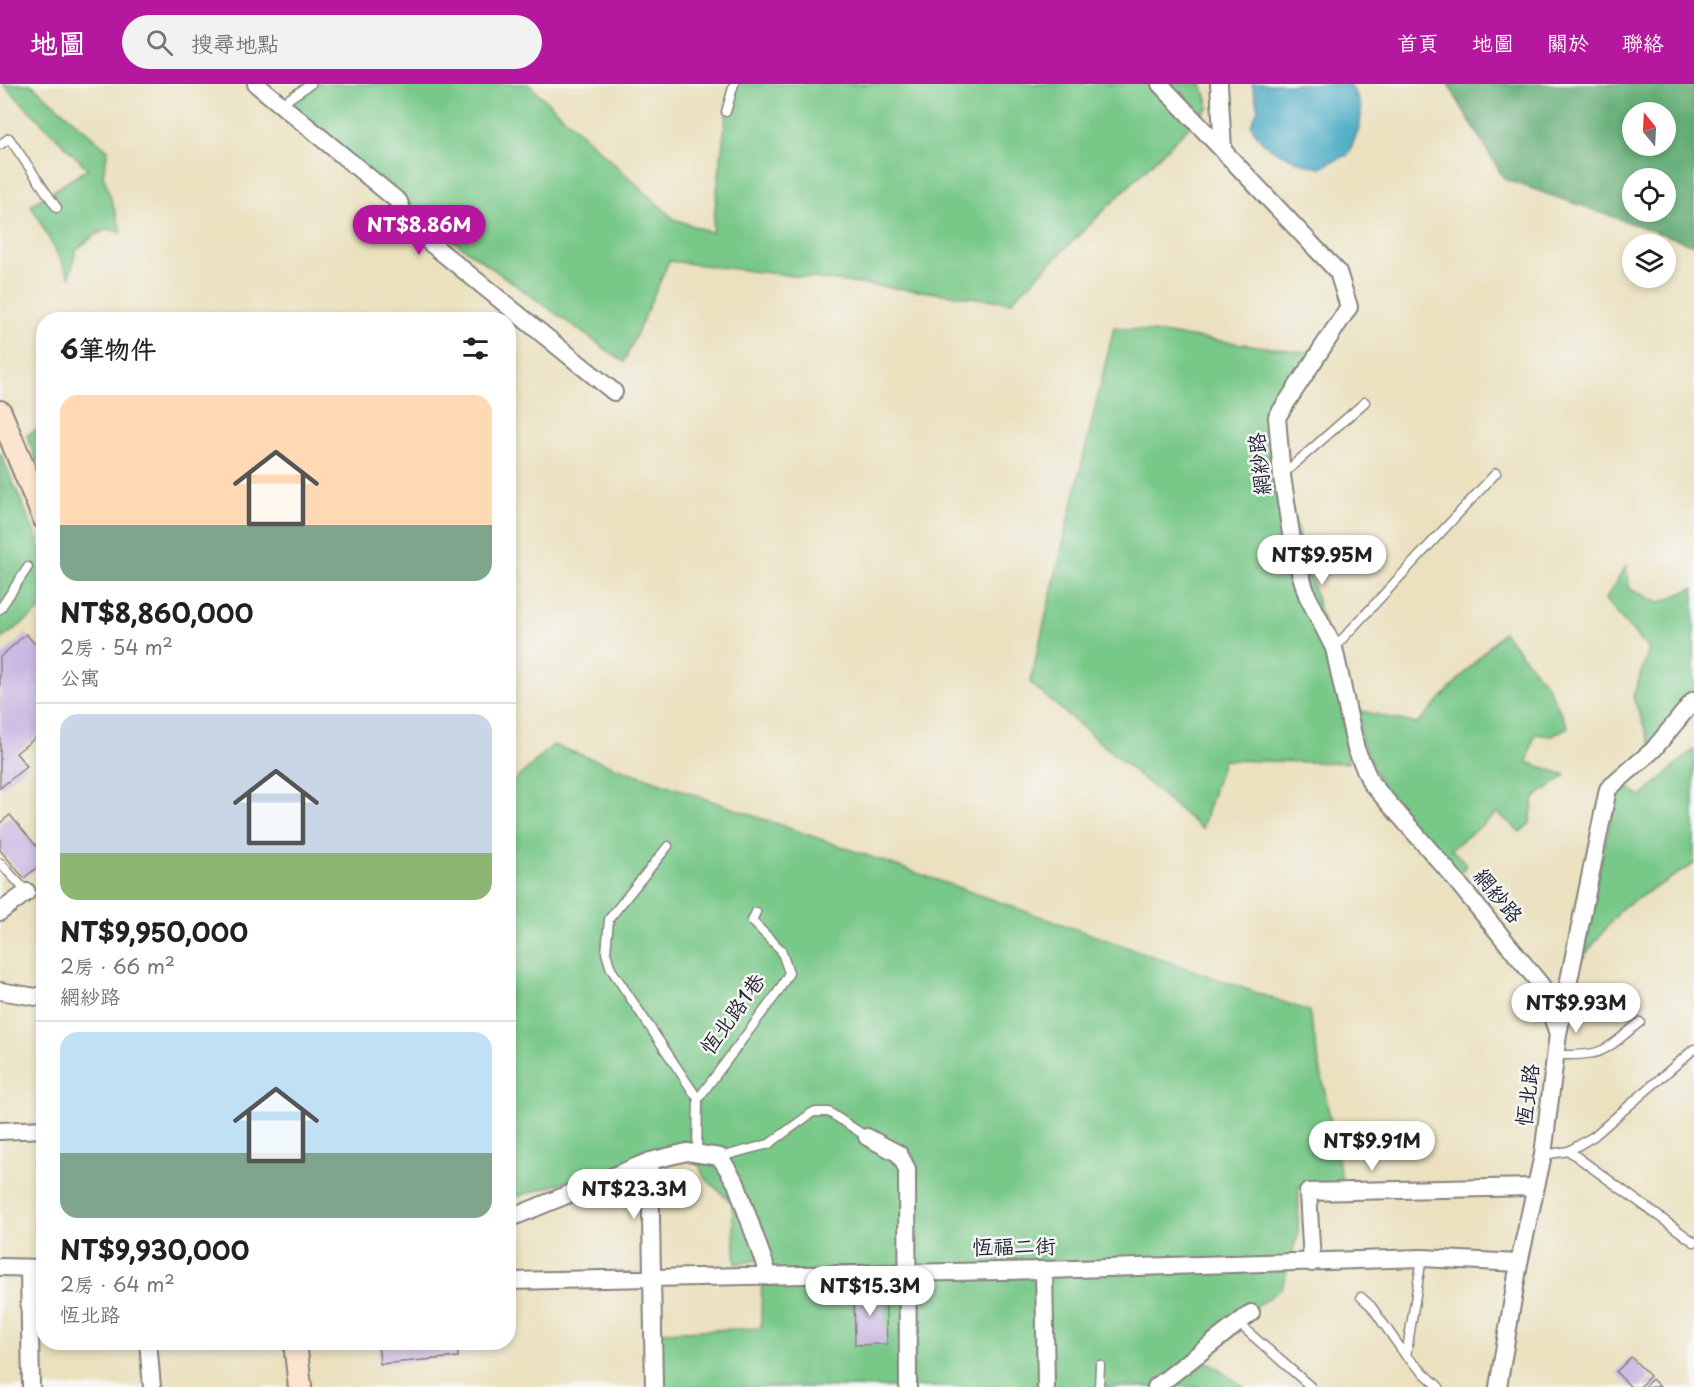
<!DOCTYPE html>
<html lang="zh-TW">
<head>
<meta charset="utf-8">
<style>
  :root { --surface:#fff; --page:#f2f2f2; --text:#202124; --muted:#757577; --line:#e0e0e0; --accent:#b5179e }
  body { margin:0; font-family:"Playpen Sans","LXGW WenKai TC",sans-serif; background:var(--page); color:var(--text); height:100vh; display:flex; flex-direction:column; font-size:22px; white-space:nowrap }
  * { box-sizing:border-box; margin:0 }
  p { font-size:20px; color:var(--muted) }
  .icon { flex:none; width:33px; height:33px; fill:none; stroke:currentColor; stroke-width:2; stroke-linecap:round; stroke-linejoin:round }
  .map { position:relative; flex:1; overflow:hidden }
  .panel { position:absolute; left:36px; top:228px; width:480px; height:1038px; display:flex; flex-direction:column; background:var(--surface); border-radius:24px; box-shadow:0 3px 9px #0003 }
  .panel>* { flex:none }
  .needle { width:39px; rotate:342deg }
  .buttons { position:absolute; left:1622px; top:18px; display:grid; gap:12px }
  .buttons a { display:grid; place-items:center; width:54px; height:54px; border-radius:50%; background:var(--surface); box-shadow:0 3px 9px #0003; font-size:30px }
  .price { position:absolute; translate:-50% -51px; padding:0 14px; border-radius:21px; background:#fff; color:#222; font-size:20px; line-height:39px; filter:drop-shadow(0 2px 3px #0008) }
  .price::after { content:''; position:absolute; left:50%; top:36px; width:18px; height:14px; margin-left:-9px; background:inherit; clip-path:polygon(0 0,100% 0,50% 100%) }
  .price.on { background:var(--accent); color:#fff }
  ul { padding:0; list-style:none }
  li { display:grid; align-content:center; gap:12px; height:318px; padding:0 24px }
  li+li { border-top:2px solid var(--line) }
  li span { display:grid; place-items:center; height:186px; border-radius:18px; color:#555 }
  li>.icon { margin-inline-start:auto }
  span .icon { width:108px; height:108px; fill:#fffc; stroke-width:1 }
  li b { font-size:26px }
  h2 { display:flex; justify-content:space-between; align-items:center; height:72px; padding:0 24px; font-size:26px }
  header { display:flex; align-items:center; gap:36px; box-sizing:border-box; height:84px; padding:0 30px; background:var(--accent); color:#fff }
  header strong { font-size:28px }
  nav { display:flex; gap:33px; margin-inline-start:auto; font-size:21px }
  .search { width:420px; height:54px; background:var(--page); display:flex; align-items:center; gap:15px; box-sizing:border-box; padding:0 21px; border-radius:33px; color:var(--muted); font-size:22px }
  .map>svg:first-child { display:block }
  .green { fill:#78c888; stroke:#4d7562; stroke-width:1.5 }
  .forest { fill:#62ac74; stroke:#426758; stroke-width:1.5; fill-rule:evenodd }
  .water { fill:#43a7c3; stroke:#32647f; stroke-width:1.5 }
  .building { fill:#cab8e2 }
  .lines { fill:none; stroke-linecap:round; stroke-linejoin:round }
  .service-casing { stroke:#86827d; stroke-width:11 }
  .minor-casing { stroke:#86827d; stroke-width:20 }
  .secondary-casing { stroke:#86827d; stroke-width:26 }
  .service { stroke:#fff; stroke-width:8 }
  .minor { stroke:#fff; stroke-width:16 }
  .secondary { stroke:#fce5cf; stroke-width:22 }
  .labels { text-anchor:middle; stroke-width:5; stroke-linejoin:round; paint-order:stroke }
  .street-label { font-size:21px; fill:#22223b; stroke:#f6f6f2 }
</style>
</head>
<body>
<header>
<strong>地圖</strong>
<div class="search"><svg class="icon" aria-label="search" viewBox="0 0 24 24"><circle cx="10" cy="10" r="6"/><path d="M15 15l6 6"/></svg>搜尋地點</div>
<nav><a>首頁</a><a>地圖</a><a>關於</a><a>聯絡</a></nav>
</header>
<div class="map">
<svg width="1694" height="1303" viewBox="0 0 1694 1303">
  <rect width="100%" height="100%" fill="#f6f6f2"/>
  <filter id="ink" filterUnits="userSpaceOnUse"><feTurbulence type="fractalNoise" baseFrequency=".0167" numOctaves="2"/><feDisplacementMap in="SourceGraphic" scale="12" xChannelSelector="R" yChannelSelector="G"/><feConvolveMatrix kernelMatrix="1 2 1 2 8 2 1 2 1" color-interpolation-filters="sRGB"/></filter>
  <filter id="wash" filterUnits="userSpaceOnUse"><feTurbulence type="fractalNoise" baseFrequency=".008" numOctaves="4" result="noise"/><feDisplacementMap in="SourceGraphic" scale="24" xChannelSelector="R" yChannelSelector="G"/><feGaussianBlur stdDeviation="1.35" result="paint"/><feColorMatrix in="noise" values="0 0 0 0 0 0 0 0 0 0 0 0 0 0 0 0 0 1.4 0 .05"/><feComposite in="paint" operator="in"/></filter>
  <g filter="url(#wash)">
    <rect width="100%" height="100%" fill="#ebe1bf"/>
    <path class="green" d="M 3,0 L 31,0 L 108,66 L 103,90 L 122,149 L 108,145 L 95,151 L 76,166 L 70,193 L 31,121 L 88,85 Z
      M 311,0 L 528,0 L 674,135 L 712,149 L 730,0 L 1202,0 L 1209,23 L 1011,218 L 669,177 L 624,278 L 399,118 L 281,20 Z
      M 1114,243 L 1320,270 L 1277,333 L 1282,392 L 1327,553 L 1334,564 L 1349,679 L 1223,676 L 1202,745 L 1030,599 Z
      M 43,342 L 43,373 L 37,379 L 27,351 Z
      M 0,368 L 44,471 L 43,524 L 0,556 Z
      M 1626,482 L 1630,505 L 1659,519 L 1694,504 L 1694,619 L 1653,666 L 1633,613 L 1649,566 L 1605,516 Z
      M 1503,548 L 1546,600 L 1568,643 L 1552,652 L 1535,650 L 1527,678 L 1566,691 L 1534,714 L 1530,739 L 1520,748 L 1498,729 L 1451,765 L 1467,780 L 1458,792 L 1384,708 L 1361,655 L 1357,626 L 1417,640 Z
      M 553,661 L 1309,927 L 1343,1101 L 1299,1102 L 1298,1150 L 1282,1204 L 1194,1268 L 1244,1303 L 657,1303 L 657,1248 L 761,1244 L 762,1175 L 736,1180 L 732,1119 L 704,1093 L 691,1060 L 509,1115 L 509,702 Z
      M 1694,665 L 1694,780 L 1623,823 L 1576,882 L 1620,697 L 1641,713 Z"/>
    <path class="forest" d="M 1448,0 L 1694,0 L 1694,161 L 1504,95 ZM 1632,28 L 1665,28 L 1665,62 L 1632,62 ZM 1632,94 L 1665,94 L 1665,128 L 1632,128 Z"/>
    <path class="water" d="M 1252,0 L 1349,0 C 1370,27 1360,42 1348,71 L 1318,84 C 1291,74 1263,69 1251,41 L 1258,25 Z"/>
    <g id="blocks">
      <path class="building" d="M 26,550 L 44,570 L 44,647 L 16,669 L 27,682 L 0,704 L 0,573 Z
        M 10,731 L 37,763 L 44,757 L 44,778 L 24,794 L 0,766 L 0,739 Z
        M 885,1204 L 887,1260 L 855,1261 L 854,1205 Z
        M 378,1258 L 457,1258 L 458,1273 L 380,1280 Z
        M 1631,1273 L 1650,1292 L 1640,1303 L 1631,1303 L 1616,1288 Z
        M 1652,1295 L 1660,1303 L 1644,1303 Z"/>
    </g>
  </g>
  <g filter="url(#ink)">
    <use href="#blocks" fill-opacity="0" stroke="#86827d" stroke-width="1.5"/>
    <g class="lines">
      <defs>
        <path id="service" d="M 281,20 L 311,0
          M 726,28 L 734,0
          M 0,61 L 9,54 L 57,124
          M 1282,391 L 1365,318
          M 0,525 L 28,483
          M 1334,564 L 1496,389
          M 668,762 L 609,835 L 606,869 L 611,885 L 698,1015
          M 0,779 L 27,808
          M 1555,971 C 1605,972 1603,968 1640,938
          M 1569,1067 L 1694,1158
          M 697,1068 L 698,1015 L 778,908 L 789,889 L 781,866 L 752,837 L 756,828
          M 1543,1071 L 1569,1067 L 1594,1052 L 1694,965
          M 720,1073 L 769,1060 L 813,1028 L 829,1028 L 867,1053
          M 1361,1213 L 1371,1222 L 1406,1272 L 1439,1303
          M 1238,1239 L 1311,1303
          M 1406,1272 L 1422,1174
          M 1099,1303 L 1100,1281"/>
        <path id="minor" d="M 256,0 L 399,118 L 408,141 L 614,308
          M 1160,0 L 1338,188 L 1349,223 L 1277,333 L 1282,392 L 1294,469 L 1307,511 L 1334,564 L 1356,665 L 1371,699 L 1449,788 L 1541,901 L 1558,950
          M 1219,0 L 1223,65
          M 0,828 L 27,808
          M 0,907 L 36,913 L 44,910
          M 0,1047 L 44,1045
          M 867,1053 L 899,1070 L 907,1085 L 908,1303
          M 650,1077 L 654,1303
          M 508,1135 L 650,1077 L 687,1068 L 720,1073 L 736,1099 L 769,1192
          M 1312,1179 L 1308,1108 L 1536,1103
          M 0,1183 L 44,1184
          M 29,1185 L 31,1303
          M 1044,1186 L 1046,1303
          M 508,1197 L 1044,1186 L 1422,1174 L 1519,1179
          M 148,1258 L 152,1303
          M 1156,1303 L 1251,1229
          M 1498,1303 L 1519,1179 L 1543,1071 L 1558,950 L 1608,705 L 1653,666 L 1694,616"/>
        <path id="secondary" d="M 0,328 L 44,434
          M 295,1258 L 300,1303"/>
      </defs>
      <use href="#service" class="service-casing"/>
      <use href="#minor" class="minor-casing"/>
      <use href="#secondary" class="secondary-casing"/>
      <use href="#service" class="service"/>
      <use href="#minor" class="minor"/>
      <use href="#secondary" class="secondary"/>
    </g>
  </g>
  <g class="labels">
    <g class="street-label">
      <text transform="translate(1260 380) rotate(-96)" y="7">網紗路</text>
      <text transform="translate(1498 812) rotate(51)" y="7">網紗路</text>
      <text transform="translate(733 930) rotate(-54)" y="7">恆北路1巷</text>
      <text transform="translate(1528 1011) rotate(-83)" y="7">恆北路</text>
      <text transform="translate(1014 1163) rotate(-1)" y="7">恆福二街</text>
    </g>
  </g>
</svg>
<div class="buttons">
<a><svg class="needle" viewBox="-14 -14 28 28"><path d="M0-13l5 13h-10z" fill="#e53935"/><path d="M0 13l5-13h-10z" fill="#757577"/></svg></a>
<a><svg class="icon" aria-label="locate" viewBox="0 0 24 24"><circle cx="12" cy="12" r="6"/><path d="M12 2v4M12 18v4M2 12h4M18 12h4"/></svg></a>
<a><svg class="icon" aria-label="layers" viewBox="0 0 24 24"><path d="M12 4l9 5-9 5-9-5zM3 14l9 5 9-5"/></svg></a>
</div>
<b class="price on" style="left:419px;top:172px">NT$8.86M</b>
<b class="price" style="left:1322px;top:502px">NT$9.95M</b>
<b class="price" style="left:1576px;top:950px">NT$9.93M</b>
<b class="price" style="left:1372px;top:1088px">NT$9.91M</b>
<b class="price" style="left:634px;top:1136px">NT$23.3M</b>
<b class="price" style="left:870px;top:1233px">NT$15.3M</b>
<section class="panel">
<h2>6筆物件<svg class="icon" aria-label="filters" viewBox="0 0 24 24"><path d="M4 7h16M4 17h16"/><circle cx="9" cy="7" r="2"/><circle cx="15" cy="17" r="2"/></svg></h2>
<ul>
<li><span style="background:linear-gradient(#ffd9b3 70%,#7fa58c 0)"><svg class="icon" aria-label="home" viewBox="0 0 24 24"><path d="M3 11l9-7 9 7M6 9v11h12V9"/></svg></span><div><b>NT$8,860,000</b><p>2房 · 54 m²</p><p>公寓</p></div></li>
<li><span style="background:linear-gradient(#c9d6e8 75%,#8fb573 0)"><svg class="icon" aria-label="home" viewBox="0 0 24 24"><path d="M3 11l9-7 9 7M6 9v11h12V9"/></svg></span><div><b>NT$9,950,000</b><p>2房 · 66 m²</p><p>網紗路</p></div></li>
<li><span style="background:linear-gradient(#bfe0f5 65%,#7fa58c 0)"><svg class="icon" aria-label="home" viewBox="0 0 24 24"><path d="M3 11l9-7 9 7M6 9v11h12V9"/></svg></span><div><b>NT$9,930,000</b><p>2房 · 64 m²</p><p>恆北路</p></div></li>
</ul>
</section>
</div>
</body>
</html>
